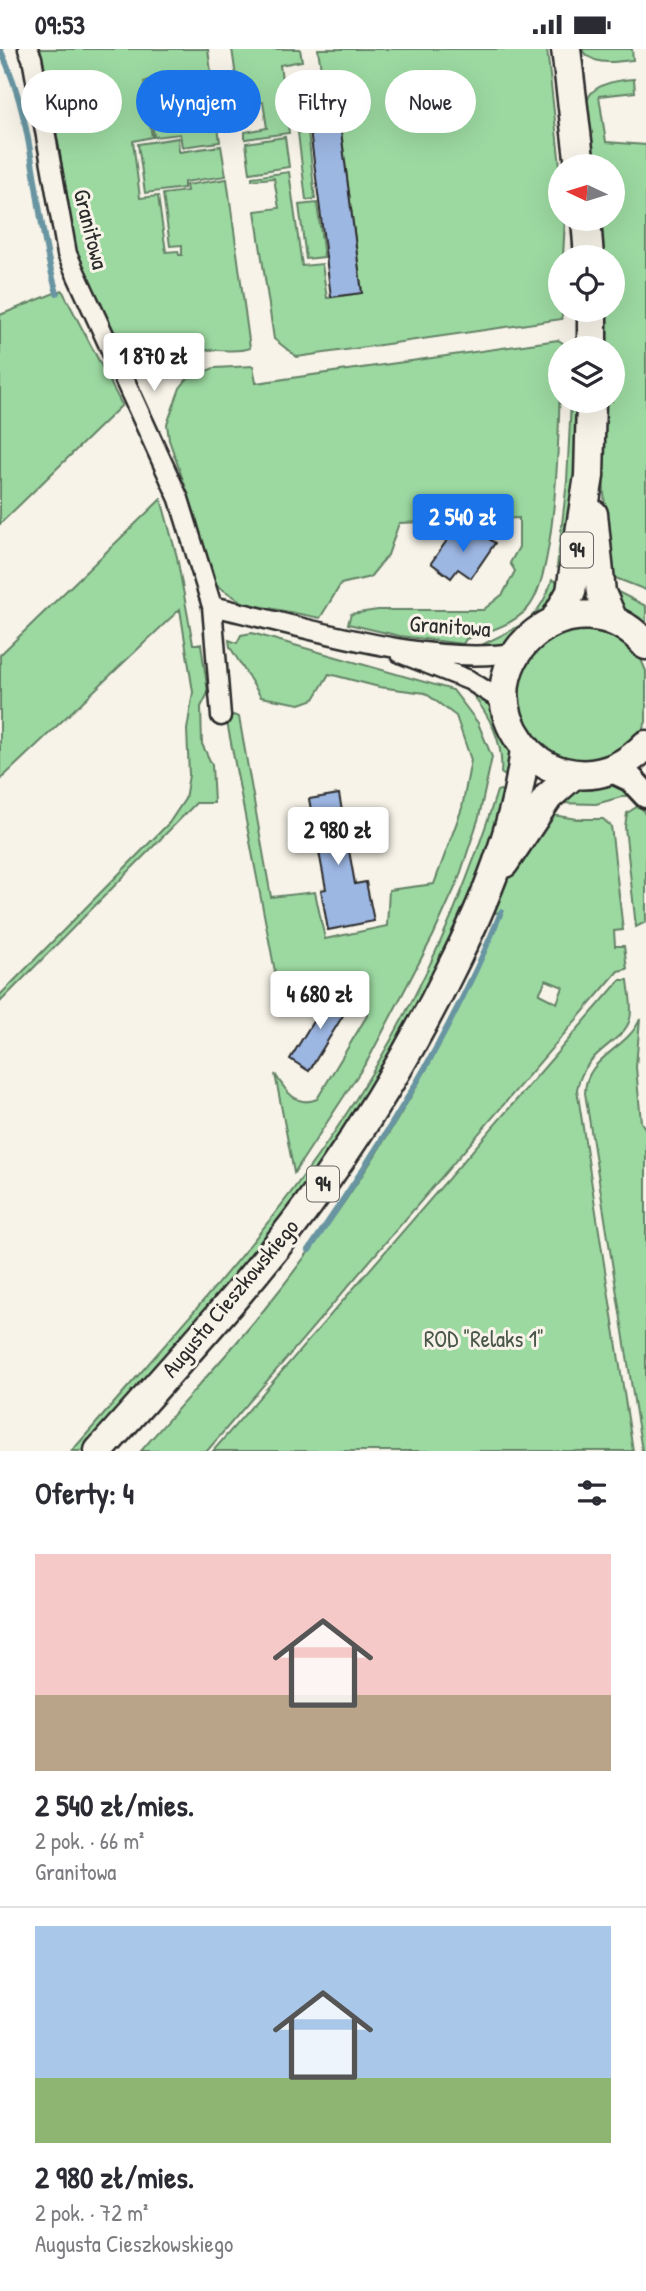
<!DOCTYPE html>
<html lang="pl">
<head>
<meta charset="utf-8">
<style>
  :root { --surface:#fff; --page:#f2f2f3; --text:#2b2b33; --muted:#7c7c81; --line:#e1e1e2; --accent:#1a73e8 }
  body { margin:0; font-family:"Patrick Hand",sans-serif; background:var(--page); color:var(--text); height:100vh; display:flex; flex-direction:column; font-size:26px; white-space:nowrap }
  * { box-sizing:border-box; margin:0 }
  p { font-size:23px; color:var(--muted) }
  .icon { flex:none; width:38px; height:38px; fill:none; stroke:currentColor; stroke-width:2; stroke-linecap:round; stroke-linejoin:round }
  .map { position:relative; height:1402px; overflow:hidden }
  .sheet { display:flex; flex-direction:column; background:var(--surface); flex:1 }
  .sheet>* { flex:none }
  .top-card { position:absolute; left:21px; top:21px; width:606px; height:63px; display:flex; gap:14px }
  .needle { width:46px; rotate:274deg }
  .tools { position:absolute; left:548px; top:105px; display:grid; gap:14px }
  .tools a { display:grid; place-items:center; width:77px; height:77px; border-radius:50%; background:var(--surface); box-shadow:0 7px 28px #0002; font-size:35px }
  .price { position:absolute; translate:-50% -60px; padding:0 16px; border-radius:7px; background:#fff; color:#222; font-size:23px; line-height:46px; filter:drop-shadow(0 2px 4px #0008) }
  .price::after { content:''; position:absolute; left:50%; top:42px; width:21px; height:16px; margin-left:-10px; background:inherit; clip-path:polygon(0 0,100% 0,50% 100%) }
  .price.current { background:var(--accent); color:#fff }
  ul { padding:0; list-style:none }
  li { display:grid; align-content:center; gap:14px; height:371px; padding:0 35px }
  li+li { border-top:2px solid var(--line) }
  li span { display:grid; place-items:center; height:217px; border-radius:0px; color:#555 }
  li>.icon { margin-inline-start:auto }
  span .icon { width:126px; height:126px; fill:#fffc; stroke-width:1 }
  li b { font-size:30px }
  h2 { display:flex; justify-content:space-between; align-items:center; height:84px; padding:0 35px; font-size:30px }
  .pill { padding:0 24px; border-radius:32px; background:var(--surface); box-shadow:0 7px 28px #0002; font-size:24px; line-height:63px }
  .pill.current { background:var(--accent); color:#fff }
  .status { display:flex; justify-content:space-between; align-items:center; height:49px; padding:0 35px; background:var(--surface); direction:ltr }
  .status svg { height:19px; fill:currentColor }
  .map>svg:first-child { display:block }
  .green { fill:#9cd9a1; stroke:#648266; stroke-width:2; fill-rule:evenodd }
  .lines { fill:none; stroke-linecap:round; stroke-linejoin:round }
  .stream { stroke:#6795a1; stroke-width:6 }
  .building { fill:#9db7e3; stroke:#2b2b2b; stroke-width:2 }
  .street-casing { stroke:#2b2b2b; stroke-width:23 }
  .secondary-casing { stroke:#2b2b2b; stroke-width:30 }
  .primary-casing { stroke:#2b2b2b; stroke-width:33 }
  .street { stroke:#f7f3e8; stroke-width:18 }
  .secondary { stroke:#f7f3e8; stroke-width:24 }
  .primary { stroke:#f7f3e8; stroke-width:28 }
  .labels { text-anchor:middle; stroke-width:6; stroke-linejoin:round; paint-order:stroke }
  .shield { fill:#f7f3e8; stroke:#686764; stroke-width:2 }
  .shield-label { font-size:21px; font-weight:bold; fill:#2b2b2b }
  .street-label { font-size:23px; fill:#2b2b2b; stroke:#f7f3e8 }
  .park-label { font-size:23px; fill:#475648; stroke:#f7f3e8 }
</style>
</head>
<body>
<div class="status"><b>09:53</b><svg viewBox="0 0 49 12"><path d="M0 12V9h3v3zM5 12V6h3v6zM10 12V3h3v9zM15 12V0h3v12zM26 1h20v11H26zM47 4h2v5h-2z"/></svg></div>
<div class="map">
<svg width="646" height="1402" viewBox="0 0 646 1402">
  <rect width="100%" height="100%" fill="#f7f3e8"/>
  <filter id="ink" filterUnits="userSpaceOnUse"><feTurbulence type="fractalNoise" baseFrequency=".0143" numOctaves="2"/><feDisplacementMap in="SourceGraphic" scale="14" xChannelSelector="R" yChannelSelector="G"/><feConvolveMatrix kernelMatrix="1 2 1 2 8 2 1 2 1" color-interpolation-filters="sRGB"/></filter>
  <g filter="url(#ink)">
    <path class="green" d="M 35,0 L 208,0 L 220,93 L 182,98 L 180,85 L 154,88 L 147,36 L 158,34 L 157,28 L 144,33 L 152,88 L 133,92 L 140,149 L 158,147 L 166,203 L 178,202 L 179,206 L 182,206 L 182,196 L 170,197 L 163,145 L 187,142 L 186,136 L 227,130 L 250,299 C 238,304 221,300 207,301 C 183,303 150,330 129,312 L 77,207 L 47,27 Z
      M 232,0 L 300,0 L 302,12 L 280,16 L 289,84 L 245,90 L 245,83 L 267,79 L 263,53 L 240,56 Z
      M 318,0 L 547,0 L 560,117 L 560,170 L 565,170 L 563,208 L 560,208 L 562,270 L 297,308 L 274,290 L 255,162 L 279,159 L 274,129 L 252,131 L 252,128 L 289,123 L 302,217 L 322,215 L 327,249 L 362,244 L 336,45 L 325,46 Z
      M 581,0 L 632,0 L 633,11 C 613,13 594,18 581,0 Z
      M 302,24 L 315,150 L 306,151 L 291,25 Z
      M 634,30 L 635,43 L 599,47 L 606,93 L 646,96 L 646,541 L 608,526 L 602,400 L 605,352 L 612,352 L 612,299 L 605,299 L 605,261 L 612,261 L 612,208 L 602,208 L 599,170 L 612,170 L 612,117 L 595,117 C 591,68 563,35 634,30 Z
      M 285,88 L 289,118 L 250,124 L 246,94 Z
      M 178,89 L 179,103 L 221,97 L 226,127 L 184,133 L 184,139 L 145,144 L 138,95 Z
      M 317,154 L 324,208 L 306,210 L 299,156 Z
      M 62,241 L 122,356 L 0,475 L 0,266 Z
      M 558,291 L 563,294 L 563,299 L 560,299 C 560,350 559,524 528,559 C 513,576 487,583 466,590 L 463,595 L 400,587 L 348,575 L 351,565 L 378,561 L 483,561 L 503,545 L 515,522 L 510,514 L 519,498 L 519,469 L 399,474 L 388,506 L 370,528 L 341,535 L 320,569 L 244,554 L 219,538 L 212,528 L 196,468 L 169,391 L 167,375 L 180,339 L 188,329 L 214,319 L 253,317 L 256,334 Z
      M 571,352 L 580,352 L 570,520 L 557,518 L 567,432 Z
      M 161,450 L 177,508 L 193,595 L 201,595 L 208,644 L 201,658 L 202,695 L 212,716 L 214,754 L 196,754 L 0,953 L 0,946 L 169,774 L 185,750 L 189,726 L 187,681 L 193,643 L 180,560 L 0,731 L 0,606 Z
      M 552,531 L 569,535 L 565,544 C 539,568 516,602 478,598 C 514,578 538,577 552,531 Z
      M 610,539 L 646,557 L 646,583 L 621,563 Z
      M 584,579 L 610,584 L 640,608 L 646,622 L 646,673 L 642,681 L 631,695 L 591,716 L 550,708 L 522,680 L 516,632 L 532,601 L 556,584 Z
      M 252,584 L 453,641 L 478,674 L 492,708 L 479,768 L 458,832 L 433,887 L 369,1009 L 294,1124 L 275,1025 C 285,1041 296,1059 317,1050 L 368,965 L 327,941 L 303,939 L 302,931 L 277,933 L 227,673 L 233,666 L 239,668 L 271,848 L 315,843 L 325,890 L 387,877 L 389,841 L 434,835 L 462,759 L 471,711 L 456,667 L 425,644 L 379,638 L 329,625 L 314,650 L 300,655 L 261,648 L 230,598 L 229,591 L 237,594 L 241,586 Z
      M 469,641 C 475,644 483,647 488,652 C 507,666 513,712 515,734 L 501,724 C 504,692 489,666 469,641 Z
      M 603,734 L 623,738 L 632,745 L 596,755 L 558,754 L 575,738 Z
      M 500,741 L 511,747 C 456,894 384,1032 291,1159 C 228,1244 154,1322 85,1402 L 72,1402 C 162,1298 258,1196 335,1082 C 406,977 460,862 497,742 Z
      M 640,756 L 646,767 L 646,873 L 636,878 L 625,778 L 627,764 Z
      M 546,765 L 577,770 L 603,770 L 611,777 L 623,881 L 614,882 L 615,897 L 624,897 L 627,920 L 618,922 L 207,1402 L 141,1402 C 181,1355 224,1310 263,1262 C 359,1143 444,1006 501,863 L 489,865 L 518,810 ZM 546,931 L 563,938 L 557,954 L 539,945 Z
      M 620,931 L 628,931 C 629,942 633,959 630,970 C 624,994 585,1000 577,1040 L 633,1402 L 213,1402 Z
      M 640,970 L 636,1018 L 641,1073 L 646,1081 L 646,1402 L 642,1402 L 585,1044 C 585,1008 628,1000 640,970 Z"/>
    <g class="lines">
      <path class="stream" d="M 0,0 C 37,76 33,164 57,244
        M 309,1201 C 383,1093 452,985 501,863"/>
    </g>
    <path class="building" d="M 336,44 L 362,244 L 331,248 L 306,49 Z
      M 455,480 L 471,491 L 477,482 L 495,494 L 471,529 L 458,520 L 451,529 L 431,514 Z
      M 339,745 L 355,835 L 366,833 L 374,872 L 328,881 L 321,841 L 326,840 L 309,750 Z
      M 331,943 L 350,955 L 309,1022 L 290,1010 Z"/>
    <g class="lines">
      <defs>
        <path id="street" d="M 28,0 L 32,9 L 67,205 L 179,450 L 212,557 C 298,576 431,619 517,603
          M 212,557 L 221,667
          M 400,604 L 469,631 L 504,653"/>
        <path id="secondary" d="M 612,721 L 631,730 L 646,746"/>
        <path id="primary" d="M 566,0 L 580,117
          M 586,170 L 589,208
          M 592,261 L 592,299
          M 593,465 L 601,544 L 613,571
          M 555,571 L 571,543 L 573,528 L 589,427 L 591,352
          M 646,596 C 577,518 461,610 521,693 C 531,708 547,719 564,723 C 596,731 624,719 646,696
          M 504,814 L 548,748 L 574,725
          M 99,1402 C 176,1315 257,1229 324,1134 C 371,1067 413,997 449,924 C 484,855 517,777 525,699"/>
      </defs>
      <use href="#street" class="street-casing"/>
      <use href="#secondary" class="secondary-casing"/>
      <use href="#primary" class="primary-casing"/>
      <use href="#street" class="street"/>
      <use href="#secondary" class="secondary"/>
      <use href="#primary" class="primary"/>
    </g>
  </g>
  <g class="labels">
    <g class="shield">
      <rect x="561" y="483.5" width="32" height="35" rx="5"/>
      <rect x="307" y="1117.5" width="32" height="35" rx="5"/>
    </g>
    <g class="shield-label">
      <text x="577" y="508">94</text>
      <text x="323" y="1142">94</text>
    </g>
    <g class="street-label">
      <text transform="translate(91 180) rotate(76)" y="8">Granitowa</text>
      <text transform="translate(450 577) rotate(4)" y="8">Granitowa</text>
      <text transform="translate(230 1249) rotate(-50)" y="8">Augusta Cieszkowskiego</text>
    </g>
    <g class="park-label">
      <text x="484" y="1298">ROD "Relaks 1"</text>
    </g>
  </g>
</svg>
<div class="tools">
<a><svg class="needle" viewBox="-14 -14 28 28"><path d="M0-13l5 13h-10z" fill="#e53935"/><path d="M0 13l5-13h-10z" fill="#7c7c81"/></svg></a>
<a><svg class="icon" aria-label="locate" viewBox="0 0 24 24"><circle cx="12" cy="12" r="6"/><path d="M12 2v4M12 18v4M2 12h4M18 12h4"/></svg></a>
<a><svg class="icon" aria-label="layers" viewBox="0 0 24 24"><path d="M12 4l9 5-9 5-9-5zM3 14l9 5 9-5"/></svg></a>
</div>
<b class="price" style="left:154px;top:344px">1 870 zł</b>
<b class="price current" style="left:463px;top:505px">2 540 zł</b>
<b class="price" style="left:338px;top:818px">2 980 zł</b>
<b class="price" style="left:320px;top:982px">4 680 zł</b>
<div class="top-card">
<a class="pill">Kupno</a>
<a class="pill current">Wynajem</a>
<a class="pill">Filtry</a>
<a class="pill">Nowe</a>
</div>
</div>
<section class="sheet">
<h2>Oferty: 4<svg class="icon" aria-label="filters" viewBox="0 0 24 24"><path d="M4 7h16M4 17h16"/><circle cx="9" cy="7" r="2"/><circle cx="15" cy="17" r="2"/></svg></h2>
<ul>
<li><span style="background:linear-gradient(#f6c9c9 65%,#b9a48a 0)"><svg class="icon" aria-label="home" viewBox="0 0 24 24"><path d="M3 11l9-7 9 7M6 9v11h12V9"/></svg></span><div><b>2 540 zł/mies.</b><p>2 pok. · 66 m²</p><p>Granitowa</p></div></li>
<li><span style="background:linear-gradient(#a9c7e8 70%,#8fb573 0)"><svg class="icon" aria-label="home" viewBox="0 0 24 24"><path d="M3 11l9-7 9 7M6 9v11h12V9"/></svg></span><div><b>2 980 zł/mies.</b><p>2 pok. · 72 m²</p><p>Augusta Cieszkowskiego</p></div></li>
</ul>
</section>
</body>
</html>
